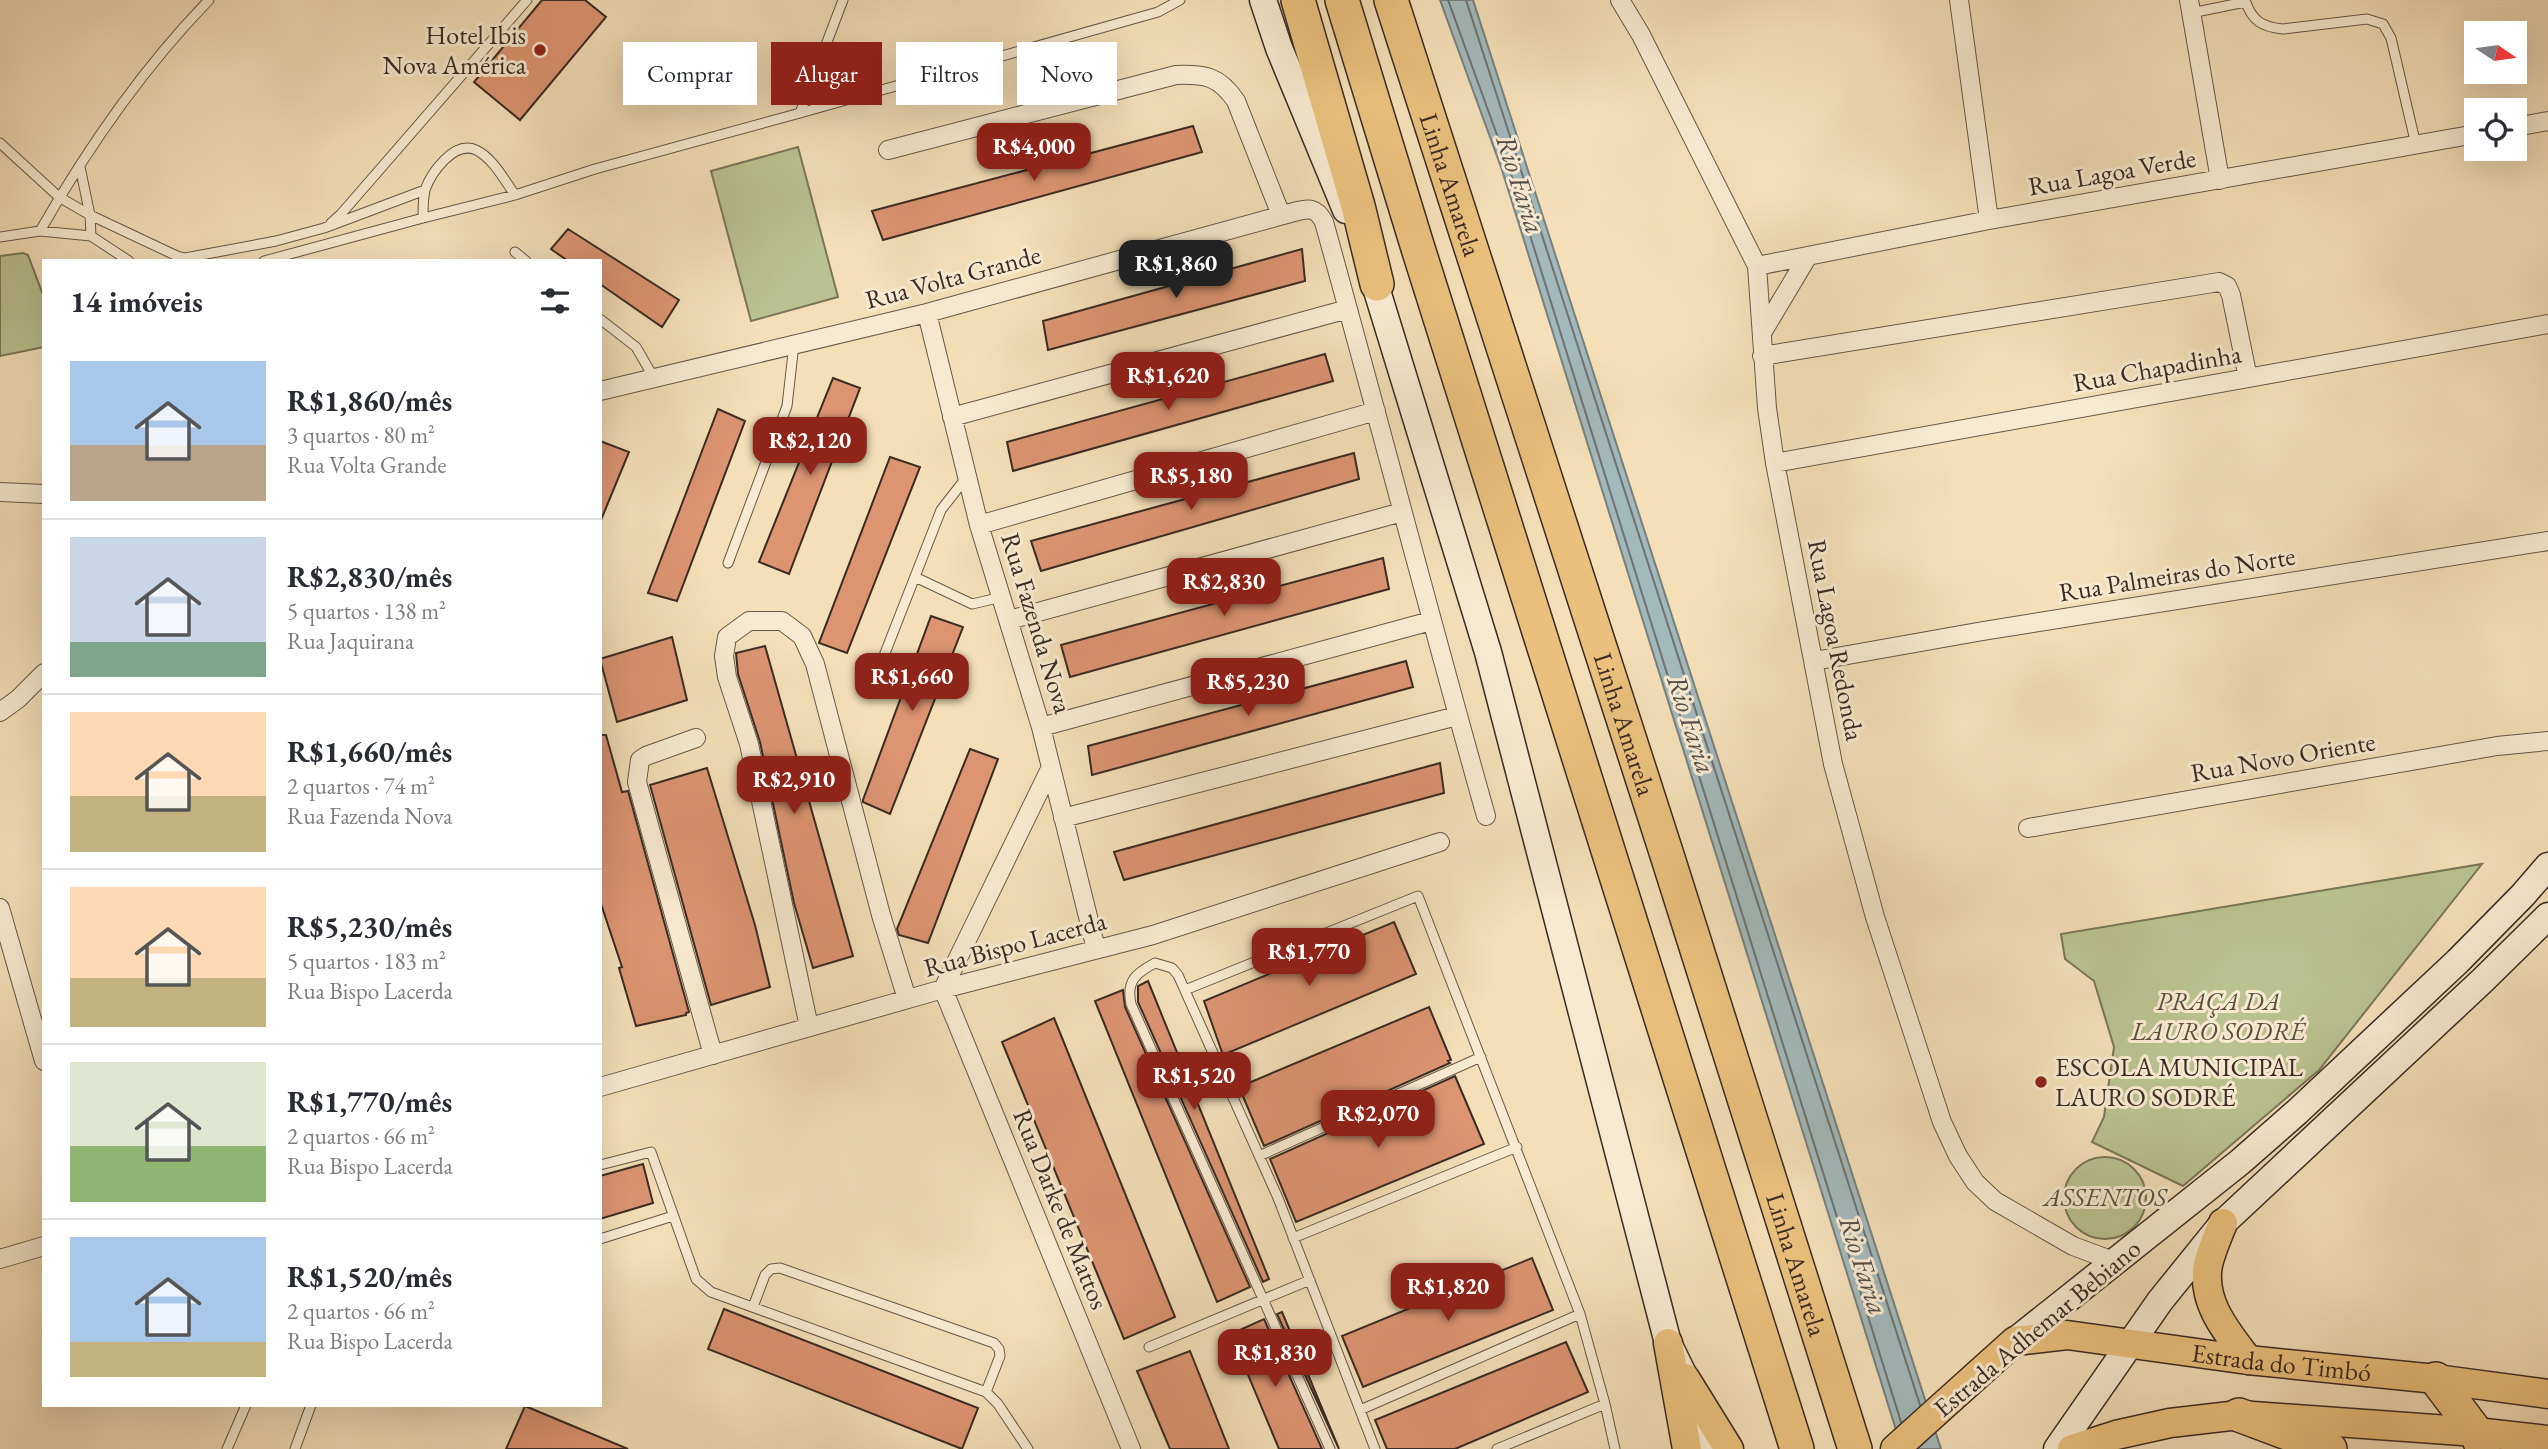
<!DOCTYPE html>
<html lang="pt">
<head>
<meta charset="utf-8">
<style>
  :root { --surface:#fff; --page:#f7f7f7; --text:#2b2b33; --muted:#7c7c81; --line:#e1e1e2; --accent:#8f2418 }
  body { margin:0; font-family:"EB Garamond",serif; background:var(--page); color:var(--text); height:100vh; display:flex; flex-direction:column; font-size:26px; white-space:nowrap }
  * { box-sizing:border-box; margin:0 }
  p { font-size:23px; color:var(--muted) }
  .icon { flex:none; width:38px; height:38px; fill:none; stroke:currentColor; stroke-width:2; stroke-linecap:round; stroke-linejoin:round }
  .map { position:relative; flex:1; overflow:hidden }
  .sheet { position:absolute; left:42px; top:259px; width:560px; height:1148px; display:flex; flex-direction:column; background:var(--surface); border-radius:0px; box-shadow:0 7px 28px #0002 }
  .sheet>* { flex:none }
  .top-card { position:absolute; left:623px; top:42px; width:665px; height:63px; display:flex; gap:14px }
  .needle { width:46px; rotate:103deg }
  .buttons { position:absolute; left:2464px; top:21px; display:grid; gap:14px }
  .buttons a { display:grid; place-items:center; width:63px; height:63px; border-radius:0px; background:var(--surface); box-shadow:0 7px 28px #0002; font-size:35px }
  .price { position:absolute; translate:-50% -60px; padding:0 16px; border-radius:14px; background:var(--accent); color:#fff; font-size:23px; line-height:46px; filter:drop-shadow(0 2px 4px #0008) }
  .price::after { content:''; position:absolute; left:50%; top:42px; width:21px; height:16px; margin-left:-10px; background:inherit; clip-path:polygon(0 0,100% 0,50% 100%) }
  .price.active { background:#222; color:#fff }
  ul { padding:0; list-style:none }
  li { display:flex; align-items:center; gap:21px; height:175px; padding:0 28px }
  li+li { border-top:2px solid var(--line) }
  li span { display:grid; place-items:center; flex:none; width:196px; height:140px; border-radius:0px; color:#555 }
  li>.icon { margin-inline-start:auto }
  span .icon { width:84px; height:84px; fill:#fffc; stroke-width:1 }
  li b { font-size:30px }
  h2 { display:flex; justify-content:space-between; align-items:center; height:84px; padding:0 28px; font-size:30px }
  .chip { padding:0 24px; border-radius:0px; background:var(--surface); box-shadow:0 7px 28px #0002; font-size:24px; line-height:63px }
  .chip.active { background:var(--accent); color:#fff }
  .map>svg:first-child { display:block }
  .green { fill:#b9c290; stroke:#7a765a; stroke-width:2 }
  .water { fill:#a2b9bb; stroke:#78807f; stroke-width:2 }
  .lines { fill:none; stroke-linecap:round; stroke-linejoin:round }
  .shore { stroke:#6e7270; stroke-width:2 }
  .building { fill:#dc9471; stroke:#3a2b25; stroke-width:2 }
  .service-casing { stroke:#68584a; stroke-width:11 }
  .minor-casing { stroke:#68584a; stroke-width:20 }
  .secondary-casing { stroke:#3a2b25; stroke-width:29 }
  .primary-casing { stroke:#3a2b25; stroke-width:31 }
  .motorway-casing { stroke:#3a2b25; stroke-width:36 }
  .service { stroke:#f8ead1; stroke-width:9 }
  .minor { stroke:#f8ead1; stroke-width:18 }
  .secondary { stroke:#f8ead1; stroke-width:26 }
  .primary { stroke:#eac07c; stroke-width:28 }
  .motorway { stroke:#eac07c; stroke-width:33 }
  .poi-dot { fill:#8f2418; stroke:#f8ead1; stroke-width:2.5 }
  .labels { text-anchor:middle; stroke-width:6; stroke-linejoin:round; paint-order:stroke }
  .poi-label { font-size:26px; fill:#3a2b25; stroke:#f8ead1; text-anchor:end }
  .street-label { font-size:26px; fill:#3a2b25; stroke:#f8ead1 }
  .park-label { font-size:26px; font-style:italic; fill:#5a5140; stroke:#f8ead1 }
  .water-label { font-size:28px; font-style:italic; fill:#544e4a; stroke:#f8ead1 }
</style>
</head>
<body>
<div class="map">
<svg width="2548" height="1449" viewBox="0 0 2548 1449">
  <rect width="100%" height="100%" fill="#f4dfb8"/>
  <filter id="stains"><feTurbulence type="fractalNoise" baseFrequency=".00286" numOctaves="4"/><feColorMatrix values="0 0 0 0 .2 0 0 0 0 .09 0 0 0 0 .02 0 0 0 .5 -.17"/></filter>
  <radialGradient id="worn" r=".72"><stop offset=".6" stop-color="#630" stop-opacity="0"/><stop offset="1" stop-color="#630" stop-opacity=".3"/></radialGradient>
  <path class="green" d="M 798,147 L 838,297 L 751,321 L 711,171 Z
    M 23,253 L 28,255 L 43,295 L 44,347 L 0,356 L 0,256 Z
    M 2482,864 L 2319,1070 L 2183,1186 L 2092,1142 L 2104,1117 L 2114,1047 L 2094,981 L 2065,959 L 2061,934 Z
    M2064 1198a41 41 0 1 1 82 0a41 41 0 1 1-82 0Z"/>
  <path class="water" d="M 1440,0 L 1473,0 L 1941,1449 L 1902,1449 L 1502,170 Z"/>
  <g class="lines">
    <path class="shore" d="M 1448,0 L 1509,168 L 1901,1422
      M 1466,0 L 1920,1405"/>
  </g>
  <path class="building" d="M 542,0 L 585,0 L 606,17 L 520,120 L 474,82 Z
    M 1193,126 L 1202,152 L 883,240 L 872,211 Z
    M 568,229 L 679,300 L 662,327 L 600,284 L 600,261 L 568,261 L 551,249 Z
    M 1302,249 L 1305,281 L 1048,350 L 1043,321 Z
    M 1325,354 L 1333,381 L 1013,471 L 1007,442 Z
    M 833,378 L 860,388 L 789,574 L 759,562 Z
    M 718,409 L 745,421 L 677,601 L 648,593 Z
    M 600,441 L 629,452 L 601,520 L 600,520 Z
    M 1354,453 L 1359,479 L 1041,571 L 1031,541 Z
    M 890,457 L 920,467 L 847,653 L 819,643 Z
    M 1383,558 L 1389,589 L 1070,677 L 1061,645 Z
    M 931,616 L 963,627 L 890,814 L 863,802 L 863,800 Z
    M 672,637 L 687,700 L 617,722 L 600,659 Z
    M 765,646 L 853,956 L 813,968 L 794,903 L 760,742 L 738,674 L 736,653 Z
    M 1406,661 L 1413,687 L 1092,775 L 1088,746 Z
    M 600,735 L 606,735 L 622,792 L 628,791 L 689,1012 L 686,1013 L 686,1015 L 636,1026 L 619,968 L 622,967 L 600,901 Z
    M 970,749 L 998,759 L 928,943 L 899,935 L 897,929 Z
    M 1440,763 L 1444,793 L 1124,880 L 1114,852 Z
    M 707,768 L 755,925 L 770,987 L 711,1005 L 650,785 Z
    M 1394,922 L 1416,974 L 1223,1055 L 1204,1001 Z
    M 1148,981 L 1269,1279 L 1263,1282 L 1138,1002 L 1138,986 Z
    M 1123,990 L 1125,1007 L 1250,1287 L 1217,1302 L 1095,1001 Z
    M 1429,1007 L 1451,1060 L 1448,1061 L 1450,1063 L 1264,1146 L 1239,1087 Z
    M 1054,1018 L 1175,1317 L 1124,1339 L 1002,1042 Z
    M 1455,1076 L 1484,1144 L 1296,1222 L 1270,1159 Z
    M 643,1164 L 653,1203 L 600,1219 L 600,1176 Z
    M 1532,1258 L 1553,1310 L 1363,1387 L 1342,1336 Z
    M 724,1309 L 978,1408 L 962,1449 L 708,1349 Z
    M 1282,1312 L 1339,1449 L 1277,1314 Z
    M 1264,1319 L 1322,1449 L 1279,1449 L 1231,1334 Z
    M 1566,1342 L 1588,1392 L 1455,1449 L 1387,1449 L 1375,1420 Z
    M 1190,1351 L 1229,1449 L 1170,1449 L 1137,1371 Z
    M 525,1406 L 628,1449 L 506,1449 Z"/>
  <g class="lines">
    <defs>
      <path id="service" d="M 2245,0 C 2252,21 2262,27 2283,29 L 2367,19 L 2383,24 L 2391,38 L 2416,145
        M 2191,13 L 2245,2
        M 800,113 L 1158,12 L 1180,0
        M 0,143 L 59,197 L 90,215 L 177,256 L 185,258 L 276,241 L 324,228 L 425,190
        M 80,167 L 90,215 L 91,236
        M 423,218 C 423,209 423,199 425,190 C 431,173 454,140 476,150 C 493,158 505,181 515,195
        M 331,223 L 341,214 L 527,0
        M 40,231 C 87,149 143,68 209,0
        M 0,237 L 40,231 L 91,236 L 129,261
        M 515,252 L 526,261
        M 264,261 L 423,218 L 515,195 L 595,169 L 800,113 L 843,0
        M 600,319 L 636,347 L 654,378
        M 728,563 L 787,406 L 794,344
        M 915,577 L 972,604 L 1002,597
        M 880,666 L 941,510 L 966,478
        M 1185,990 L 1418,896 L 1580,1314 L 1605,1404 L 1615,1449
        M 1259,1156 L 1481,1057
        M 600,1165 L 651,1152 L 696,1279 L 711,1292 L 986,1392 L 998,1404 L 1028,1449
        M 1293,1238 L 1517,1147
        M 600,1239 L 673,1216
        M 753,1307 L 765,1275 L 771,1269 L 780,1268 L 994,1343 L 999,1349 L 1000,1356 L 986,1392
        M 1149,1347 L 1310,1280
        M 1360,1410 L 1580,1314
        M 227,1449 L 246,1405
        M 295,1449 L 311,1405
        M 1330,1449 L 1131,1004 C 1126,981 1136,973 1155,963 L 1172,968 L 1178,975 L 1278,1198 L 1375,1449
        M 1497,1449 L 1605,1404"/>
      <path id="minor" d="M 1620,0 L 1641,35 L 1757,266 L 1767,408 L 1775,463 L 1833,764 L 1875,917 L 1942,1122 L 1958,1156 L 1975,1182 L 1995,1201 L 2073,1246 L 2116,1262
        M 1959,0 L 1989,220
        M 2189,0 L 2220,180
        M 2515,127 L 2548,121
        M 888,150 L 1176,75 C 1205,74 1219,76 1236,101 L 1281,215
        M 1757,266 L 1989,220 L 2476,134
        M 927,313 L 979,525 L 1041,727 L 1096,949
        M 1762,333 L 1808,256
        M 1762,356 L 2219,282 L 2227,286 L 2231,295 L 2248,378
        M 600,391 L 927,313 L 1294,212 C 1309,208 1316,207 1324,222 C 1379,420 1430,618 1486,816
        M 952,417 L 1348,309
        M 1775,463 L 2548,324
        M 0,492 L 44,494
        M 979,525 L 1376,411
        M 1009,620 L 1402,512
        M 1814,661 L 1983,631 L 2548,541
        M 0,712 L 18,699 L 44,673
        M 1041,727 L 1431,621
        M 696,738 L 646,756 L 640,760 L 637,782 L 713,1055
        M 1063,818 L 1457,716
        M 2028,828 L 2497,746 L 2548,741
        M 0,908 L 44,1061
        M 943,989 L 1131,1449
        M 943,989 L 1051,767
        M 809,1027 L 749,744 L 727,677 L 724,656 L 727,637 L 749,621 L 782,621 L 802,636 L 815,664 L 881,915 L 907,999
        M 600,1087 L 943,989 L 1153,935 L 1440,842
        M 0,1259 L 44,1246"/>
      <path id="secondary" d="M 1263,0 L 1279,48 L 1346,210
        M 1370,268 L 1488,652 L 1668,1343 L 1685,1378 L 1703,1449
        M 2015,1341 L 2240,1162 L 2297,1112 L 2458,961 L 2523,895 L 2548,866
        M 2057,1449 L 2160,1301 L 2223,1223 L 2483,980 L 2548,916"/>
      <g id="primary">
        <path d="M 2223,1223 C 2218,1236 2211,1251 2208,1265 C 2201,1302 2227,1332 2248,1360"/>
        <path d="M 1668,1343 L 1687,1449"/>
        <path d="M 1685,1378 L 1729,1449"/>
        <path id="s1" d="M 1895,1449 L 2015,1341 L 2067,1335 L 2248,1360 L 2436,1379 L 2548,1394"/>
        <path d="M 2072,1449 L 2116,1435 L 2170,1423 L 2239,1415 L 2476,1432 L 2548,1440"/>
      </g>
      <g id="motorway">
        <path d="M 1298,0 L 1358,206 L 1377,284"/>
        <path d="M 1342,0 L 1417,245 L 1797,1449"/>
        <path id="s2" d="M 1391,0 L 1667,855 L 1855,1449"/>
        <path d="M 2436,1379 L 2476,1432 L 2483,1449"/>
        <path d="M 2239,1415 L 2330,1449"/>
      </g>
    </defs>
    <use href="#service" class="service-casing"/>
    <use href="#minor" class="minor-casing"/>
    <use href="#secondary" class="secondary-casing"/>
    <use href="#primary" class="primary-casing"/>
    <use href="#motorway" class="motorway-casing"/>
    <use href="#service" class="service"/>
    <use href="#minor" class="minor"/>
    <use href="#secondary" class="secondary"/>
    <use href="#primary" class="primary"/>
    <use href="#motorway" class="motorway"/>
  </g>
  <g class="poi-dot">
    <circle cx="540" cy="50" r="7"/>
    <circle cx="2041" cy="1082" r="7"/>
  </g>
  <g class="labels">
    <g class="poi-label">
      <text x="526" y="44">Hotel Ibis<tspan x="526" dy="30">Nova América</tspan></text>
      <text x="2055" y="1076" text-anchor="start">ESCOLA MUNICIPAL<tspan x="2055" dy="30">LAURO SODRÉ</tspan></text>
    </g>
    <g class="street-label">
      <text transform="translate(2112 172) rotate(-10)" y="9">Rua Lagoa Verde</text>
      <text dy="9" stroke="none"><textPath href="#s2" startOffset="194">Linha Amarela</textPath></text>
      <text transform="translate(953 277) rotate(-15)" y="9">Rua Volta Grande</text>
      <text transform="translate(2157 368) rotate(-10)" y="9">Rua Chapadinha</text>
      <text transform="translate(2177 574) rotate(-9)" y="9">Rua Palmeiras do Norte</text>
      <text transform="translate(1037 623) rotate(73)" y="9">Rua Fazenda Nova</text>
      <text transform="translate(1836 640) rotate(79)" y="9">Rua Lagoa Redonda</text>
      <text dy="9" stroke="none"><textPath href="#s2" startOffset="761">Linha Amarela</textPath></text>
      <text transform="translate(2283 757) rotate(-10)" y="9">Rua Novo Oriente</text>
      <text transform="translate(1015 944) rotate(-15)" y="9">Rua Bispo Lacerda</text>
      <text transform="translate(1061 1209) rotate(68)" y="9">Rua Darke de Mattos</text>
      <text dy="9" stroke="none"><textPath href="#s2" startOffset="1328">Linha Amarela</textPath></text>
      <text transform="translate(2037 1328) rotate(-40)" y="9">Estrada Adhemar Bebiano</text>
      <text dy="9" stroke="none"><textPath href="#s1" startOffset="430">Estrada do Timbó</textPath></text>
    </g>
    <g class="park-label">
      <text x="2218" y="1010">PRAÇA DA<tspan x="2218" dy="30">LAURO SODRÉ</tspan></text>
      <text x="2105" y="1206">ASSENTOS</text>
    </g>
    <g class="water-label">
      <text transform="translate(1521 184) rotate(72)" y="10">Rio Faria</text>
      <text transform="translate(1692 724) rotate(72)" y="10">Rio Faria</text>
      <text transform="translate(1864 1265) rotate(72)" y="10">Rio Faria</text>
    </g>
  </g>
  <rect width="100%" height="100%" filter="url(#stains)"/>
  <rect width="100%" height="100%" fill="url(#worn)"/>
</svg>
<div class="buttons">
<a><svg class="needle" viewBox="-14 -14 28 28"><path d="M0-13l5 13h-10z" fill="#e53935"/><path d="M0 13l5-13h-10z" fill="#7c7c81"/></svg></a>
<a><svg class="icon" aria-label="locate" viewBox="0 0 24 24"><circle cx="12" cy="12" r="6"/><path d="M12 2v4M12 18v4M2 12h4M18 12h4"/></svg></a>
</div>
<b class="price" style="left:1034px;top:183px">R$4,000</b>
<b class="price active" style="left:1176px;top:300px">R$1,860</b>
<b class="price" style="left:1168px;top:412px">R$1,620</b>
<b class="price" style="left:810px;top:477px">R$2,120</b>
<b class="price" style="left:1191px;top:512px">R$5,180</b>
<b class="price" style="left:1224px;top:618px">R$2,830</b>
<b class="price" style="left:912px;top:713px">R$1,660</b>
<b class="price" style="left:1248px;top:718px">R$5,230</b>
<b class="price" style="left:794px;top:816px">R$2,910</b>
<b class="price" style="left:1309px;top:988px">R$1,770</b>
<b class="price" style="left:1194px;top:1112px">R$1,520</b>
<b class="price" style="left:1378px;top:1150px">R$2,070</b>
<b class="price" style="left:1448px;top:1323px">R$1,820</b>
<b class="price" style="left:1275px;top:1389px">R$1,830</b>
<div class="top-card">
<a class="chip">Comprar</a>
<a class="chip active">Alugar</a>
<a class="chip">Filtros</a>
<a class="chip">Novo</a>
</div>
<section class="sheet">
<h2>14 imóveis<svg class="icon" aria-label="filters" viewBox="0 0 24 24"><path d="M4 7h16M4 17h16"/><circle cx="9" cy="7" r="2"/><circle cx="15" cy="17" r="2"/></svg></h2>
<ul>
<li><span style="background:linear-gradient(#a9c7e8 60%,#b9a48a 0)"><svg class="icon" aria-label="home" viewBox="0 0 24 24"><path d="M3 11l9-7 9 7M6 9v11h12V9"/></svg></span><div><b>R$1,860/mês</b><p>3 quartos · 80 m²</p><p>Rua Volta Grande</p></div></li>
<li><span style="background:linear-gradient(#c9d6e8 75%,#7fa58c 0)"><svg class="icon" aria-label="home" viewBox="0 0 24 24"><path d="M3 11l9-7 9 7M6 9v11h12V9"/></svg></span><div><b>R$2,830/mês</b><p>5 quartos · 138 m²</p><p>Rua Jaquirana</p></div></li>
<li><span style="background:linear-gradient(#ffd9b3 60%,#c2b280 0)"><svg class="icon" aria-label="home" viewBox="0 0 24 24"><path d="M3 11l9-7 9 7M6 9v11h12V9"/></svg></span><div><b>R$1,660/mês</b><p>2 quartos · 74 m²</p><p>Rua Fazenda Nova</p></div></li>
<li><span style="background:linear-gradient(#ffd9b3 65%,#c2b280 0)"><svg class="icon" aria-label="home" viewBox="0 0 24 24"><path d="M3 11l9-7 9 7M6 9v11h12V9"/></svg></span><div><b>R$5,230/mês</b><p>5 quartos · 183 m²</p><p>Rua Bispo Lacerda</p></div></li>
<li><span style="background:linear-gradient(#dfe7d0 60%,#8fb573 0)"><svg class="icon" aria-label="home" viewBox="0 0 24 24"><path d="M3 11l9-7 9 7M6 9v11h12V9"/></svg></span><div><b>R$1,770/mês</b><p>2 quartos · 66 m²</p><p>Rua Bispo Lacerda</p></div></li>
<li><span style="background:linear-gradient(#a9c7e8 75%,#c2b280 0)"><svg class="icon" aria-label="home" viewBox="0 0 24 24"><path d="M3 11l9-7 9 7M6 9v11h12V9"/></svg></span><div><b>R$1,520/mês</b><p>2 quartos · 66 m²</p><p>Rua Bispo Lacerda</p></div></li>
</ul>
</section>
</div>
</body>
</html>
